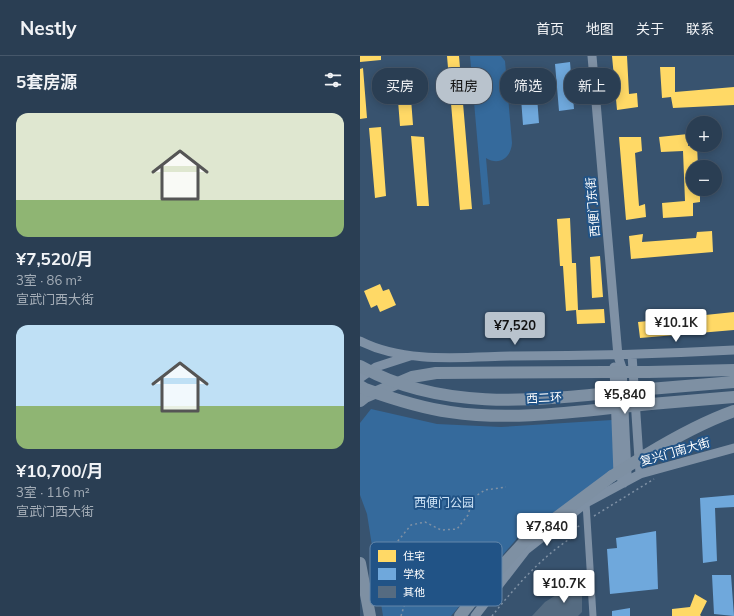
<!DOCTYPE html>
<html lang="zh">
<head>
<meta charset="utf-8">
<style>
  :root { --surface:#2a3e53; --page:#36495d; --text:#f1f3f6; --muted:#a5aeb8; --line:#46576a; --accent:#b9c3cd }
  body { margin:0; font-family:Mulish,"Noto Sans SC",sans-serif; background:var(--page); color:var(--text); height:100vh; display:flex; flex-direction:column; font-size:15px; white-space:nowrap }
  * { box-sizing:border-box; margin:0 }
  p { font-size:13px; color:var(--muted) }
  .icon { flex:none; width:22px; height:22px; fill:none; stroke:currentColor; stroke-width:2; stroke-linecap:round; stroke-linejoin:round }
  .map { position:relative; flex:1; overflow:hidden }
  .panel { display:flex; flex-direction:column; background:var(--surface); width:360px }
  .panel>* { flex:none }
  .hud { position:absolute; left:12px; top:12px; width:302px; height:36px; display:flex; gap:8px }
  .fabs { position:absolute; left:326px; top:60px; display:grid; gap:8px }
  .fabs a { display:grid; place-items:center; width:36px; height:36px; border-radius:50%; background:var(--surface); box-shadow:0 2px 10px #0003,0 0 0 1px var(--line); font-size:20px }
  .price { position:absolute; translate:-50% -34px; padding:0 9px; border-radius:4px; background:#fff; color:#222; font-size:13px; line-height:26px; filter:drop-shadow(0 1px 2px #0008) }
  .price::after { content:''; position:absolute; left:50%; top:24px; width:12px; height:9px; margin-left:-6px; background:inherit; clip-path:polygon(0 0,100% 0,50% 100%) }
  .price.on { background:var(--accent); color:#111 }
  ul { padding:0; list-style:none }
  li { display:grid; align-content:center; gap:8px; height:212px; padding:0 16px }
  li span { display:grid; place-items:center; height:124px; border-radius:12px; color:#555 }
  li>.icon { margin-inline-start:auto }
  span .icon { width:72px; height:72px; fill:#fffc; stroke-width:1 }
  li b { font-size:17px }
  h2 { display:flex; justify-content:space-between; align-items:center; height:48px; padding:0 16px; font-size:17px }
  .pill { padding:0 14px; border-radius:16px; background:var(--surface); box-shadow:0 2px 10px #0003,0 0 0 1px var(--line); font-size:14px; line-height:36px }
  .pill.on { background:var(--accent); color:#111 }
  header { display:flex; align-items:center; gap:24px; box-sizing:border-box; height:56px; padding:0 20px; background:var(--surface); border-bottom:1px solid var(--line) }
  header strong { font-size:19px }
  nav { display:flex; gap:22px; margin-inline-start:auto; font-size:14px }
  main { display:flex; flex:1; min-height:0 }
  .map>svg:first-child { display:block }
  .green { fill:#356a9c }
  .homes { fill:#ffd966 }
  .schools { fill:#6fa8dc }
  .building { fill:#556b81 }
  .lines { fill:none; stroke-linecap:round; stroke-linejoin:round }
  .path { stroke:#7f91a5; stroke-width:1.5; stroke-dasharray:2 3; stroke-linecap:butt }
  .minor { stroke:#7f91a5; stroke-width:7 }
  .tertiary { stroke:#7f91a5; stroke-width:9 }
  .trunk { stroke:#7e90a3; stroke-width:12 }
  .trunk-bridge { stroke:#7e90a3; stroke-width:12 }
  .labels { text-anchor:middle; stroke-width:4; stroke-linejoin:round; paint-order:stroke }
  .street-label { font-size:12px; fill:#fff; stroke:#215386 }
  .park-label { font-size:12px; fill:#cee4f7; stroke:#215386 }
  .key { fill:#215386; stroke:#6487aa; stroke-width:1 }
  .key-label { font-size:11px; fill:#fff }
</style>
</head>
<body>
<header>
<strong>Nestly</strong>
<nav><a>首页</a><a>地图</a><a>关于</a><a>联系</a></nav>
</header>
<main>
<section class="panel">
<h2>5套房源<svg class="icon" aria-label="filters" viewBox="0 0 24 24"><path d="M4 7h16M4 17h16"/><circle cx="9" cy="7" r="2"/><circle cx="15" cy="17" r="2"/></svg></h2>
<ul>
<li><span style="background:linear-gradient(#dfe7d0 70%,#8fb573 0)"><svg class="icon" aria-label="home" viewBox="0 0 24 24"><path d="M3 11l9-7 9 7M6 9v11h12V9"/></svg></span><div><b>¥7,520/月</b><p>3室 · 86 m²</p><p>宣武门西大街</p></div></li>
<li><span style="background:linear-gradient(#bfe0f5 65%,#8fb573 0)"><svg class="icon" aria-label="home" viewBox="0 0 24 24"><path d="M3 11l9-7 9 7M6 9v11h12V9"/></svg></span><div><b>¥10,700/月</b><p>3室 · 116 m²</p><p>宣武门西大街</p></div></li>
</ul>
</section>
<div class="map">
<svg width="374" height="560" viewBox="0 0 374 560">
  <rect width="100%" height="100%" fill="#38536f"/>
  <path class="green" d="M 110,0 L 141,0 L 145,5 L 152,87 C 151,102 139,110 126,102 L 130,148 L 123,149 Z
    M 11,353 L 77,368 L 141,371 L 252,364 L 254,416 L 159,480 L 91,560 L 23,560 L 7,458 L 0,439 L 0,367 Z"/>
  <path class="homes" d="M 0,0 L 21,0 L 21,4 L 0,6 Z
    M 87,0 L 99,0 L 112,153 L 100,154 Z
    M 252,0 L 267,0 L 269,38 L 277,37 L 278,51 L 257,54 Z
    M 300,11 L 315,11 L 315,36 L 374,31 L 374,49 L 313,52 L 311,41 L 302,42 Z
    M 3,12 L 7,62 L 0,63 L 0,13 Z
    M 49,16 L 53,69 L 40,70 L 36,19 Z
    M 21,71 L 26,140 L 15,142 L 9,72 Z
    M 328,78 L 328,90 L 337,89 L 338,111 L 333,111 L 333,133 L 340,133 L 340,146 L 333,147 L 333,160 L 303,162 L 302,147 L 325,145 L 323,95 L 301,96 L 299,81 Z
    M 51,80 L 64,81 L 69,150 L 57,150 Z
    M 259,81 L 281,81 L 282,95 L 275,97 L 279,150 L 285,148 L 286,161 L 266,164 Z
    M 210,162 L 212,207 L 216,207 L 218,254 L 244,253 L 245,267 L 217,268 L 216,254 L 206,255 L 203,210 L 200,210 L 197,163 Z
    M 352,175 L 353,196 L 271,203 L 269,180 L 283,178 L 282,186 L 336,182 L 337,176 Z
    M 240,200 L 243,241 L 232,242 L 230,201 Z
    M 20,228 L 23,235 L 29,233 L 36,249 L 20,256 L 17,249 L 11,252 L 4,235 Z
    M 374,256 L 374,274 L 280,282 L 278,266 Z
    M 335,538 L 347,545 L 340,559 L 341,560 L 312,560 L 312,553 L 330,551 Z"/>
  <path class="schools" d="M 210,6 L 214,53 L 199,55 L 195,8 Z
    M 175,14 L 179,67 L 163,69 L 159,15 Z
    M 374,439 L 374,451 L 355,452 L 357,505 L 343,507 L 340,442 Z
    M 296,475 L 298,533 L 250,538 L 247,493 L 257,492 L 256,482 Z
    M 352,519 L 371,519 L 374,560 L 354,558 Z
    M 270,552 L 270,560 L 252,560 L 252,555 Z"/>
  <path class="building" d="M 217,526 L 222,532 L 222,556 L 218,560 L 172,560 L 185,546 Z"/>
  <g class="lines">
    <path class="path" d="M 234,460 L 294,423
      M 41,560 L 45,547 L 34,537 L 27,515 L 28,497 L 51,469 L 65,466 L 81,474 L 97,473 L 108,459 L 113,442 L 125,434 L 146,431
      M 132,560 C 155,531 184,498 216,479 L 212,474 L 221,469"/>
    <path class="minor" d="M 226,447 L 233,560"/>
    <path class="tertiary" d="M 232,0 L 258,300 L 262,312 L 267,417 L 264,427
      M 0,285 C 45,308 103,301 153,300 C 227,300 300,298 374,294
      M 272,299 L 280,418
      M 254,311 L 258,419 L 260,421
      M 0,322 L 16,311 L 50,300
      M 115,560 L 166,494 L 226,447 L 280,418 L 374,392"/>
    <path class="trunk" d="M 288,316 L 374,314
      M 289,333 L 374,326
      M 0,345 L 5,341 L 52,321 L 76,317 L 245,316
      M 291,348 L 374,341
      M 286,399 C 314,382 343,366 374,355
      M 0,507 L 10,560
      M 100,560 L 122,532 L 165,485 L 252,420"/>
    <path class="trunk-bridge" d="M 0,310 C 88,360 193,342 289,333
      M 245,316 L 288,316
      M 0,330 L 5,333 C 33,343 61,352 90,356 C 156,366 226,354 291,348
      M 252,420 L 286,399"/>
  </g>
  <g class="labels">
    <g class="street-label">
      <text transform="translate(233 151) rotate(-95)" y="4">西便门东街</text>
      <text transform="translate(184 342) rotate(-3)" y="4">西二环</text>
      <text transform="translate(315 396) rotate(-16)" y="4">复兴门南大街</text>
    </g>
    <g class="park-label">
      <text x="84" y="451">西便门公园</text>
    </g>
  </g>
  <rect x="10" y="486" width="132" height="64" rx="6" class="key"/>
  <rect x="18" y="494" width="18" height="12" fill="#ffd966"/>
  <rect x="18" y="512" width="18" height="12" fill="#6fa8dc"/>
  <rect x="18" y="530" width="18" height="12" fill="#556b81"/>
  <g class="key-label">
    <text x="43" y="504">住宅</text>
    <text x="43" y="522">学校</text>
    <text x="43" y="540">其他</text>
  </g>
</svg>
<div class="fabs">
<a>+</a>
<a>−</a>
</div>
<b class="price" style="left:316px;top:287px">¥10.1K</b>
<b class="price on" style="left:155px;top:290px">¥7,520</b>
<b class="price" style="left:265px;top:359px">¥5,840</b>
<b class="price" style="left:187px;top:491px">¥7,840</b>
<b class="price" style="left:204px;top:548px">¥10.7K</b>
<div class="hud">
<a class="pill">买房</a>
<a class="pill on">租房</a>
<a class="pill">筛选</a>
<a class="pill">新上</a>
</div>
</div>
</main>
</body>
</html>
